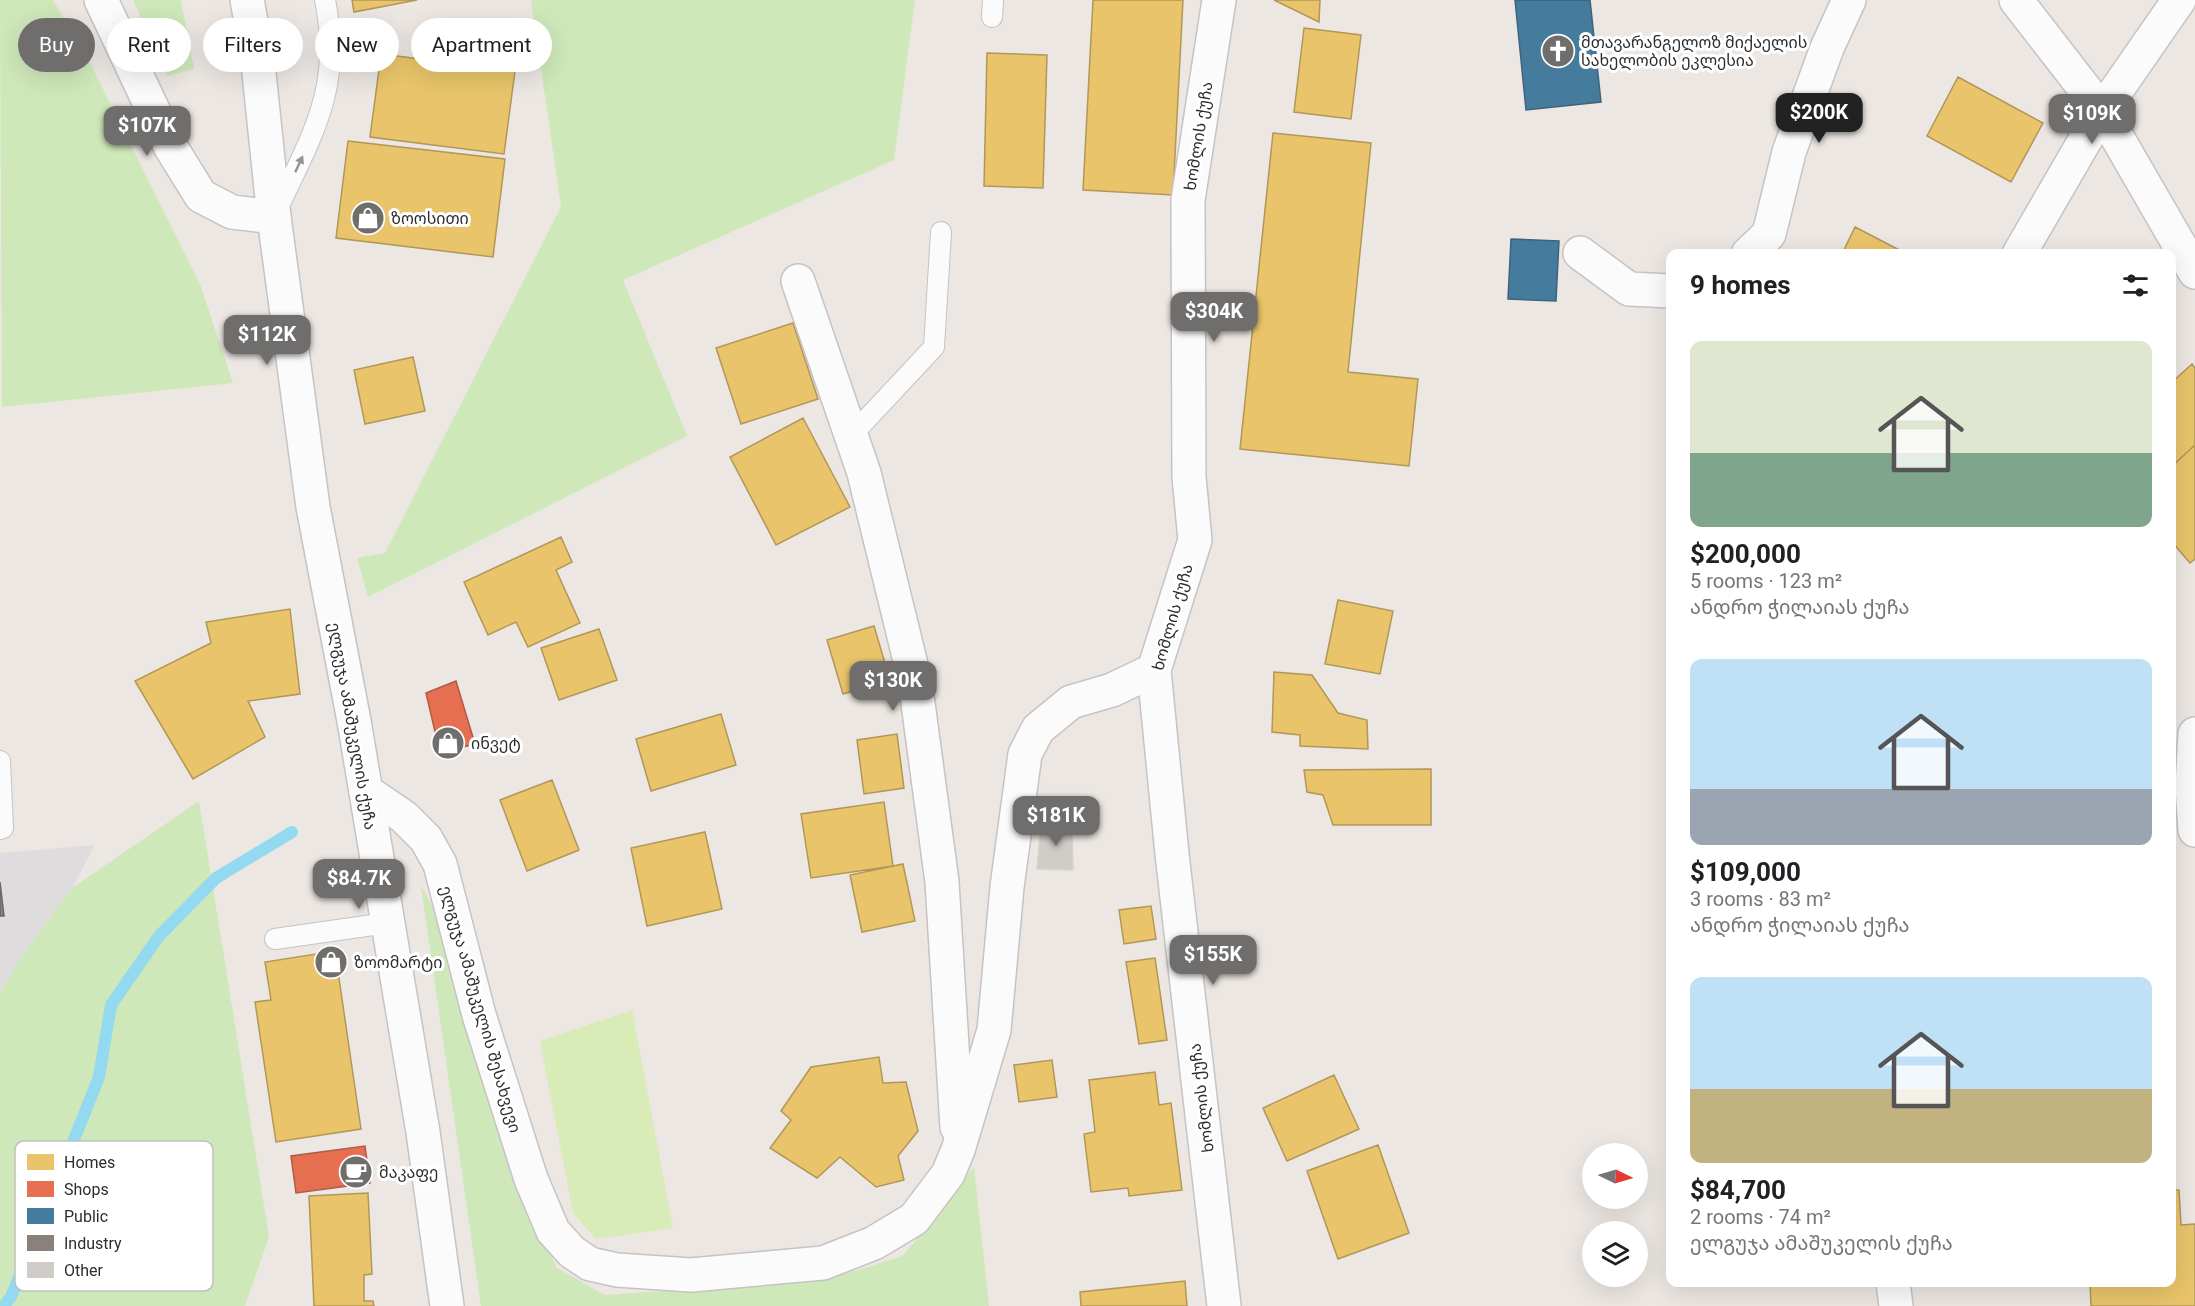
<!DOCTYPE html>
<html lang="en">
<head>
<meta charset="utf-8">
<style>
  :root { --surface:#fff; --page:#f2f2f2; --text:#202124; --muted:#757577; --accent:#706e6c }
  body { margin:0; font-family:Roboto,"Noto Sans Georgian",sans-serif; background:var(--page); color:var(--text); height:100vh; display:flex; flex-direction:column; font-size:22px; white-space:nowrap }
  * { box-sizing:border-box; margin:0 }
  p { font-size:20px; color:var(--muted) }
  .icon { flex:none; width:33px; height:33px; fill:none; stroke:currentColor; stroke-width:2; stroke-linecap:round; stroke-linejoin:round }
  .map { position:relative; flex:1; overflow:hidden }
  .drawer { position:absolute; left:1666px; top:249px; width:510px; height:1038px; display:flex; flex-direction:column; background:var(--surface); border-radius:12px; box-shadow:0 6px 24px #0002 }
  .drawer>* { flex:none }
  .top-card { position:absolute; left:18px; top:18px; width:570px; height:54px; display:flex; gap:12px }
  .needle { width:39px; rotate:95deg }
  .fabs { position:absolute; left:1582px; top:1143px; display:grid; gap:12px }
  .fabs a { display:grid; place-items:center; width:66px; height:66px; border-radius:50%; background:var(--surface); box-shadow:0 6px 24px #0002; font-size:30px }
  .price { position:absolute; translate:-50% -51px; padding:0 14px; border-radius:12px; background:var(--accent); color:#fff; font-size:20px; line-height:39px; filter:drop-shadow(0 2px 3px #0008) }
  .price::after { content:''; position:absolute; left:50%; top:36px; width:18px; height:14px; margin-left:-9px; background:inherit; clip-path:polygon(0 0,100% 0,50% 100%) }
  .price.on { background:#222; color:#fff }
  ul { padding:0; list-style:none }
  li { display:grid; align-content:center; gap:12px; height:318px; padding:0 24px }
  li span { display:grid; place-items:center; height:186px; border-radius:12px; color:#555 }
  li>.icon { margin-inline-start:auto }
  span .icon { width:108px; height:108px; fill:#fffc; stroke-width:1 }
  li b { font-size:26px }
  h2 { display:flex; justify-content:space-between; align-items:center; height:72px; padding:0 24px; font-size:26px }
  .tag { padding:0 21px; border-radius:27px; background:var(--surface); box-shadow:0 6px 24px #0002; font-size:21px; line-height:54px }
  .tag.on { background:var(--accent); color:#fff }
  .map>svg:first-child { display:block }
  .industrial { fill:#dfdcde }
  .green { fill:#cee8ba }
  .pitch { fill:#d9ebb7 }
  .homes { fill:#e9c46a; stroke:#b19758; stroke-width:1.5 }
  .shops { fill:#e76f51; stroke:#af5b46; stroke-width:1.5 }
  .public { fill:#457b9d; stroke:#3e647b; stroke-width:1.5 }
  .industry { fill:#8a817c; stroke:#6e6864; stroke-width:1.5 }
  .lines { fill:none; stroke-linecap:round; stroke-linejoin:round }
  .stream { stroke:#93d9ef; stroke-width:12 }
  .building { fill:#d0cdc9; stroke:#d7d3ce; stroke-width:1.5 }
  .service-casing { stroke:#c5c3c3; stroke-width:22 }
  .minor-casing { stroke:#c5c3c3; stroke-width:36 }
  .tertiary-casing { stroke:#c5c3c3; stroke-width:36 }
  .secondary-casing { stroke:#c5c3c3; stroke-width:36 }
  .service { stroke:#fcfbfb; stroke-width:20 }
  .minor { stroke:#fcfbfb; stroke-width:33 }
  .tertiary { stroke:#fcfbfb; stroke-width:33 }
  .secondary { stroke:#fcfbfb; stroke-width:33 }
  .oneway { fill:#949494 }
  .labels { text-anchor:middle; stroke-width:6; stroke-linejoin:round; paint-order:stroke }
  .poi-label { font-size:16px; fill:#2d2d2d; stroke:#fff; text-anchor:start }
  .street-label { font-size:16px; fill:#2d2d2d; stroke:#fff }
  .key { fill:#fff; stroke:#c0c0c0; stroke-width:1.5 }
  .key-label { font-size:16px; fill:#2d2d2d }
</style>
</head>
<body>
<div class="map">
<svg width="2195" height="1306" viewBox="0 0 2195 1306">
  <rect width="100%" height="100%" fill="#ece7e2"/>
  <path class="industrial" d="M 95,845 L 72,888 L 22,956 L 0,993 L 0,853 Z"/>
  <path class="green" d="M 0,0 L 53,0 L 91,65 L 200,284 L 233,383 L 2,407 Z
    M 133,0 L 181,0 L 194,69 L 167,76 Z
    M 531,0 L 915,0 L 894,160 L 623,280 L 687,436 L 368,597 L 357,558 L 385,553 L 561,207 Z
    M 199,801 L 269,1237 L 245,1306 L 0,1306 L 0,993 L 22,956 L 72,888 Z
    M 421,886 L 435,910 L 519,1185 L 557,1268 L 605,1295 L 825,1280 L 903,1256 L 974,1167 L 989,1306 L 481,1306 Z"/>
  <path class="pitch" d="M 632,1010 L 673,1228 L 596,1239 L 573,1213 L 540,1041 Z"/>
  <path class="homes" d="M 352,0 L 417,0 L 354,12 Z
    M 1093,0 L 1183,0 L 1173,195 L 1083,190 Z
    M 1274,0 L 1320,0 L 1319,22 Z
    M 1304,28 L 1361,35 L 1351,119 L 1294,112 Z
    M 987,53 L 1047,55 L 1043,188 L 984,186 Z
    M 381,54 L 515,71 L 504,154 L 370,137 Z
    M 1958,77 L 2043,123 L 2011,182 L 1927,136 Z
    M 1273,133 L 1371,143 L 1348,372 L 1418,379 L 1409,466 L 1240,449 Z
    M 348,141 L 505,159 L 493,257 L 336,238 Z
    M 1855,227 L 1907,254 L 1842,254 Z
    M 793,323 L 818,399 L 741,424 L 716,348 Z
    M 413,357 L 425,411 L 365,424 L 354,370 Z
    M 2192,364 L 2195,368 L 2195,445 L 2172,466 L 2172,382 Z
    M 803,418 L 850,507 L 776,545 L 730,457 Z
    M 2195,445 L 2195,559 L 2190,563 L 2172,542 L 2172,466 Z
    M 561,537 L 572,562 L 556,570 L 580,623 L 528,647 L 516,622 L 488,635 L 464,582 Z
    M 1338,600 L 1393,611 L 1380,674 L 1325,664 Z
    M 290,609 L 300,694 L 248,701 L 265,737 L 193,779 L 135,681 L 211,643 L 206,622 Z
    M 874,626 L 890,680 L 843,694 L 827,640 Z
    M 599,629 L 617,680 L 559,700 L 541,648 Z
    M 2172,660 L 2175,738 L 2172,738 Z
    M 1274,672 L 1312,675 L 1338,713 L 1367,720 L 1368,749 L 1300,746 L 1300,735 L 1272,732 Z
    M 721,714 L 736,765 L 651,791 L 636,739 Z
    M 897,734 L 904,788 L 864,794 L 857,740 Z
    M 1431,769 L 1431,825 L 1333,825 L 1323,795 L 1307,792 L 1304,770 Z
    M 552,780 L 579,850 L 527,871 L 500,800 Z
    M 884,802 L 893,866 L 811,878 L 801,814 Z
    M 705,832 L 722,909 L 647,926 L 631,848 Z
    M 903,864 L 915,921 L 862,932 L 850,875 Z
    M 1151,906 L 1156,939 L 1124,944 L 1119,910 Z
    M 335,951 L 361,1129 L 276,1142 L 255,1002 L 271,1000 L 265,962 Z
    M 1155,958 L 1167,1040 L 1139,1044 L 1126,962 Z
    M 879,1057 L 883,1083 L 906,1082 L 918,1131 L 898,1156 L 904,1180 L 876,1187 L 840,1157 L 817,1178 L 770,1148 L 791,1120 L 781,1111 L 811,1067 Z
    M 1052,1060 L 1057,1097 L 1019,1102 L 1014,1065 Z
    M 1155,1072 L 1159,1105 L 1171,1103 L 1182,1190 L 1129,1196 L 1128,1188 L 1091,1192 L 1084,1134 L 1095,1132 L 1089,1080 Z
    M 1334,1075 L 1359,1129 L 1287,1161 L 1263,1108 Z
    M 1378,1145 L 1409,1233 L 1338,1259 L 1307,1171 Z
    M 2172,1190 L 2179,1190 L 2181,1225 L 2195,1224 L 2195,1306 L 2091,1306 L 2090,1282 L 2172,1282 Z
    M 368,1193 L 372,1274 L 364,1275 L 364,1301 L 373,1301 L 374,1306 L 314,1306 L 309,1196 Z
    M 1185,1281 L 1187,1306 L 1081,1306 L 1080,1292 Z"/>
  <path class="shops" d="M 456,681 L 475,744 L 440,753 L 426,693 Z
    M 365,1146 L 370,1183 L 296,1193 L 291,1156 Z"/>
  <path class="public" d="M 1515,0 L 1590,0 L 1601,102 L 1526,110 Z
    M 1511,239 L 1559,241 L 1556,301 L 1508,299 Z"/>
  <path class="industry" d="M 0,882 L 4,916 L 0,916 Z"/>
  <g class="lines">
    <path class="stream" d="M 4,1306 L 11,1297 L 99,1077 L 111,1005 L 159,936 L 216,878 L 292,832"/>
  </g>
  <path class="building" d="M 1041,823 L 1072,823 L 1073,870 L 1037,869 Z"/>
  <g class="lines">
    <defs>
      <path id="service" d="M 992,17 L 993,0
        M 276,212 C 312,135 343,88 325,0
        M 851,436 L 934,347 L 941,232
        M 0,761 L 3,828 L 0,829
        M 275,939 L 387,923"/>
      <path id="minor" d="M 1219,0 L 1188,200 L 1189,477 L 1195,540 L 1154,670 L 1172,854 L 1224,1306
        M 2016,0 L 2102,111 L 2195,272
        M 1580,253 L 1629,289 L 1671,291
        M 1748,254 L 1769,234 L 1789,152 L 1827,48 L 1849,0
        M 2019,254 L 2102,111 L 2179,0
        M 798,281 L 864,473 L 915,681 L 942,882 L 957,1127
        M 2195,734 L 2192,787 L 2195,830
        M 366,791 L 404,817 L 426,839 L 440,864 L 479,1015 L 531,1179 L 553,1231 L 572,1252 L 590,1264 L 617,1270 L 691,1275 L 823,1263 L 874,1243 L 914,1219 L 948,1174 L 958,1150 L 994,1030 L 1007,887 L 1025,754 L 1038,729 L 1071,702 L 1112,690 L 1154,670
        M 1893,1282 L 1896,1306"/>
      <path id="tertiary" d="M 101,0 L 170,146 L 201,196 L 232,212 L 274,217"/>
      <path id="secondary" d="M 247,0 L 257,54 L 274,217 L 313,507 L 354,721 L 423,1132 L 447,1306"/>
    </defs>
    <use href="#service" class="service-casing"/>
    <use href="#minor" class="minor-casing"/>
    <use href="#tertiary" class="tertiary-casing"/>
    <use href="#secondary" class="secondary-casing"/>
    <use href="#service" class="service"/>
    <use href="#minor" class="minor"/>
    <use href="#tertiary" class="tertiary"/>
    <use href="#secondary" class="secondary"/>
  </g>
  <defs><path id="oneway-solid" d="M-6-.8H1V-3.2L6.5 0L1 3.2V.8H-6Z" transform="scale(1.5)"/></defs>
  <use class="oneway" href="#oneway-solid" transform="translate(299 164) rotate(-65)"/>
  <defs>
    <symbol id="church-disc" viewBox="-11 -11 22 22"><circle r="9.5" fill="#706e6c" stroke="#fff"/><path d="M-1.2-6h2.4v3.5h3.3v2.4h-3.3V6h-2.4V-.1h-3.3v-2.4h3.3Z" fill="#fff"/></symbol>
    <symbol id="shop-disc" viewBox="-11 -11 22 22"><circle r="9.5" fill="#706e6c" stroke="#fff"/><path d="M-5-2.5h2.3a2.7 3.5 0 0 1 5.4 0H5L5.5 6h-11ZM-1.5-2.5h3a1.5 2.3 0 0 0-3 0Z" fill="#fff"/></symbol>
    <symbol id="cafe-disc" viewBox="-11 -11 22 22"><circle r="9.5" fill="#706e6c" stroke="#fff"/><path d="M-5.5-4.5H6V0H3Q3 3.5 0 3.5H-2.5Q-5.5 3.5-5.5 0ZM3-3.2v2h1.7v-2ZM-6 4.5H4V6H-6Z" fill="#fff"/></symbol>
  </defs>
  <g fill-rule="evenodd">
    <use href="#church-disc" x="1539" y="32" width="38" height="38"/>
    <use href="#shop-disc" x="349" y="199" width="38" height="38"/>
    <use href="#shop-disc" x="429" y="724" width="38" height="38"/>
    <use href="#shop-disc" x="312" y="943" width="38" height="38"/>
    <use href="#cafe-disc" x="337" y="1153" width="38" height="38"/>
  </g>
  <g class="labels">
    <g class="poi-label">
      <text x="1581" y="48">მთავარანგელოზ მიქაელის<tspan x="1581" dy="18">სახელობის ეკლესია</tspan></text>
      <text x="391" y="224">ზოოსითი</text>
      <text x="471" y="749">ინვეტ</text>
      <text x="354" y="968">ზოომარტი</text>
      <text x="379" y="1178">მაკაფე</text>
    </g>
    <g class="street-label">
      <text transform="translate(1198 136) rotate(-81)" y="6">ხომლის ქუჩა</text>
      <text transform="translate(1172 617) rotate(-74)" y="6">ხომლის ქუჩა</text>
      <text transform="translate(353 726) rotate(80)" y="6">ელგუჯა ამაშუკელის ქუჩა</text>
      <text transform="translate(481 1009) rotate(74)" y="6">ელგუჯა ამაშუკელის შესახვევი</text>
      <text transform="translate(1201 1098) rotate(-97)" y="6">ხომლის ქუჩა</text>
    </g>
  </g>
  <rect x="15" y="1141" width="198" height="150" rx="9" class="key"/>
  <rect x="27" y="1154" width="27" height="16" fill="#e9c46a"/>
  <rect x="27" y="1181" width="27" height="16" fill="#e76f51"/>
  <rect x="27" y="1208" width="27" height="16" fill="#457b9d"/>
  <rect x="27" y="1235" width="27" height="16" fill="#8a817c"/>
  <rect x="27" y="1262" width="27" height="16" fill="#d0cdc9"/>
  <g class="key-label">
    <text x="64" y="1168">Homes</text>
    <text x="64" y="1195">Shops</text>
    <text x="64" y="1222">Public</text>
    <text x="64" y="1249">Industry</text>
    <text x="64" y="1276">Other</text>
  </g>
</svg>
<div class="fabs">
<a><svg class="needle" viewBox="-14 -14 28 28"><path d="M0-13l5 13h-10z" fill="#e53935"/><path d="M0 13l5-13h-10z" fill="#757577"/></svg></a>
<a><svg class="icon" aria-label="layers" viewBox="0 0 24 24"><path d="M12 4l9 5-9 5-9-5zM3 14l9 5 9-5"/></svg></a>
</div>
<b class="price on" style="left:1819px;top:144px">$200K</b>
<b class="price" style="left:2092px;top:145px">$109K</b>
<b class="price" style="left:147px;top:157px">$107K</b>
<b class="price" style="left:1214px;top:343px">$304K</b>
<b class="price" style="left:267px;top:366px">$112K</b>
<b class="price" style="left:893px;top:712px">$130K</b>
<b class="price" style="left:1056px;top:847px">$181K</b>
<b class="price" style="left:359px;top:910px">$84.7K</b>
<b class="price" style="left:1213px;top:986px">$155K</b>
<div class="top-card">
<a class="tag on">Buy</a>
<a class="tag">Rent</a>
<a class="tag">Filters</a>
<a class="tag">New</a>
<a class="tag">Apartment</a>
</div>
<section class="drawer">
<h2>9 homes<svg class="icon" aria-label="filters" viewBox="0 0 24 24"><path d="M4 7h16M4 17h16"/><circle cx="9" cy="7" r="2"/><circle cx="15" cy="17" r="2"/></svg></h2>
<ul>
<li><span style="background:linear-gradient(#dfe7d0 60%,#7fa58c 0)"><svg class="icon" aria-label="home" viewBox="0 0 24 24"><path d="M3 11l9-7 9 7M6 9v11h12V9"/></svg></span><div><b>$200,000</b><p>5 rooms · 123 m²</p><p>ანდრო ჭილაიას ქუჩა</p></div></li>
<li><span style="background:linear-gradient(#bfe0f5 70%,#9aa5b1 0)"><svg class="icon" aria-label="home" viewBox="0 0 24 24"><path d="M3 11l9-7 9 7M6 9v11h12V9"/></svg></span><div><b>$109,000</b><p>3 rooms · 83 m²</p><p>ანდრო ჭილაიას ქუჩა</p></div></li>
<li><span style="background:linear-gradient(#bfe0f5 60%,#c2b280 0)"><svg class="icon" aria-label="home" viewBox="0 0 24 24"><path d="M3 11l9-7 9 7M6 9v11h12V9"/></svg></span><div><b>$84,700</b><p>2 rooms · 74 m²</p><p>ელგუჯა ამაშუკელის ქუჩა</p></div></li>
</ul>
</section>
</div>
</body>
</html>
